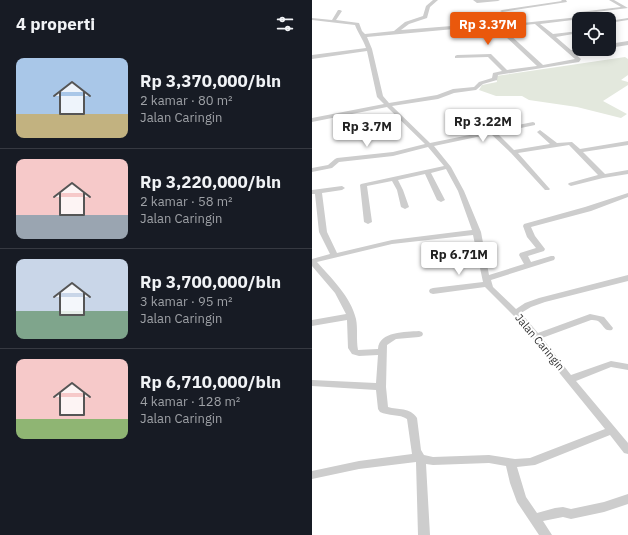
<!DOCTYPE html>
<html lang="id">
<head>
<meta charset="utf-8">
<style>
  :root { --surface:#171b24; --page:#20242c; --text:#f1f3f6; --muted:#9ea1a6; --line:#363941; --accent:#ea580c }
  body { margin:0; font-family:"IBM Plex Sans",sans-serif; background:var(--page); color:var(--text); height:100vh; display:flex; flex-direction:column; font-size:15px; white-space:nowrap }
  * { box-sizing:border-box; margin:0 }
  p { font-size:13px; color:var(--muted) }
  .icon { flex:none; width:22px; height:22px; fill:none; stroke:currentColor; stroke-width:2; stroke-linecap:round; stroke-linejoin:round }
  .map { position:relative; flex:1; overflow:hidden }
  .side { display:flex; flex-direction:column; background:var(--surface); width:312px }
  .side>* { flex:none }
  .fabs { position:absolute; left:260px; top:12px; display:grid; gap:8px }
  .fabs a { display:grid; place-items:center; width:44px; height:44px; border-radius:8px; background:var(--surface); box-shadow:0 2px 10px #0003; font-size:20px }
  .price { position:absolute; translate:-50% -34px; padding:0 9px; border-radius:4px; background:#fff; color:#222; font-size:13px; line-height:26px; filter:drop-shadow(0 1px 2px #0008) }
  .price::after { content:''; position:absolute; left:50%; top:24px; width:12px; height:9px; margin-left:-6px; background:inherit; clip-path:polygon(0 0,100% 0,50% 100%) }
  .price.current { background:var(--accent); color:#fff }
  ul { padding:0; list-style:none }
  li { display:flex; align-items:center; gap:12px; height:100px; padding:0 16px }
  li+li { border-top:1px solid var(--line) }
  li span { display:grid; place-items:center; flex:none; width:112px; height:80px; border-radius:8px; color:#555 }
  li>.icon { margin-inline-start:auto }
  span .icon { width:48px; height:48px; fill:#fffc; stroke-width:1 }
  li b { font-size:17px }
  h2 { display:flex; justify-content:space-between; align-items:center; height:48px; padding:0 16px; font-size:17px }
  main { display:flex; flex:1; min-height:0 }
  .map>svg:first-child { display:block }
  .green { fill:#e3e8dd }
  .lines { fill:none; stroke-linecap:round; stroke-linejoin:round }
  .street { fill:#cdcdcd; fill-rule:evenodd }
  .labels { text-anchor:middle; stroke-width:4; stroke-linejoin:round; paint-order:stroke }
  .street-label { font-size:11px; fill:#333; stroke:#fff }
</style>
</head>
<body>
<main>
<section class="side">
<h2>4 properti<svg class="icon" aria-label="filters" viewBox="0 0 24 24"><path d="M4 7h16M4 17h16"/><circle cx="9" cy="7" r="2"/><circle cx="15" cy="17" r="2"/></svg></h2>
<ul>
<li><span style="background:linear-gradient(#a9c7e8 70%,#c2b280 0)"><svg class="icon" aria-label="home" viewBox="0 0 24 24"><path d="M3 11l9-7 9 7M6 9v11h12V9"/></svg></span><div><b>Rp 3,370,000/bln</b><p>2 kamar · 80 m²</p><p>Jalan Caringin</p></div></li>
<li><span style="background:linear-gradient(#f6c9c9 70%,#9aa5b1 0)"><svg class="icon" aria-label="home" viewBox="0 0 24 24"><path d="M3 11l9-7 9 7M6 9v11h12V9"/></svg></span><div><b>Rp 3,220,000/bln</b><p>2 kamar · 58 m²</p><p>Jalan Caringin</p></div></li>
<li><span style="background:linear-gradient(#c9d6e8 65%,#7fa58c 0)"><svg class="icon" aria-label="home" viewBox="0 0 24 24"><path d="M3 11l9-7 9 7M6 9v11h12V9"/></svg></span><div><b>Rp 3,700,000/bln</b><p>3 kamar · 95 m²</p><p>Jalan Caringin</p></div></li>
<li><span style="background:linear-gradient(#f6c9c9 75%,#8fb573 0)"><svg class="icon" aria-label="home" viewBox="0 0 24 24"><path d="M3 11l9-7 9 7M6 9v11h12V9"/></svg></span><div><b>Rp 6,710,000/bln</b><p>4 kamar · 128 m²</p><p>Jalan Caringin</p></div></li>
</ul>
</section>
<div class="map">
<svg width="316" height="535" viewBox="0 0 316 535">
  <rect width="100%" height="100%" fill="#fff"/>
  <path class="green" d="M 313,57 L 316,59 L 316,75 L 309,80 L 316,82 L 316,85 L 291,101 L 315,114 L 309,118 L 265,107 L 217,100 L 210,96 L 184,96 L 167,90 L 170,85 L 185,82 L 184,76 Z"/>
  <g class="lines">
    <path class="street" d="M 121,0 L 126,0 L 118,7 L 115,18 L 97,24 L 89,30 L 165,24 L 167,25 L 188,22 L 201,24 L 267,17 L 269,17 L 269,19 L 228,24 L 241,34 L 267,31 L 267,33 L 244,37 L 259,50 L 281,49 L 262,53 L 269,59 L 267,62 L 186,75 L 185,80 L 171,84 L 164,90 L 142,93 L 126,99 L 80,106 L 118,143 L 221,122 L 223,123 L 223,125 L 185,133 L 202,150 L 238,144 L 226,133 L 225,132 L 228,130 L 245,143 L 260,142 L 268,149 L 316,141 L 316,145 L 271,152 L 293,174 L 316,170 L 316,174 L 291,178 L 259,186 L 257,185 L 256,184 L 257,183 L 286,175 L 257,145 L 206,153 L 237,188 L 238,189 L 237,190 L 233,190 L 199,153 L 179,134 L 122,146 L 139,167 L 152,191 L 169,232 L 177,275 L 212,264 L 207,255 L 208,253 L 224,248 L 215,237 L 211,226 L 212,224 L 273,207 L 316,193 L 316,197 L 279,211 L 219,227 L 223,236 L 233,249 L 232,251 L 216,256 L 219,262 L 239,256 L 242,256 L 243,258 L 242,260 L 179,280 L 181,287 L 204,309 L 213,303 L 227,298 L 316,275 L 316,281 L 233,302 L 219,307 L 209,313 L 226,333 L 278,314 L 292,317 L 301,328 L 300,330 C 292,332 292,325 286,321 C 284,320 281,320 279,320 L 230,338 L 259,375 L 299,361 L 316,364 L 316,370 L 299,367 L 264,381 L 316,443 L 316,454 L 312,453 L 298,435 L 223,465 L 205,467 L 214,497 L 225,513 L 243,508 L 251,507 L 259,509 L 292,502 L 316,494 L 316,504 L 292,512 L 259,519 L 251,517 L 231,521 L 240,535 L 227,535 L 205,502 L 198,483 L 194,466 L 177,463 L 121,465 L 114,464 L 118,535 L 106,535 L 104,462 L 47,469 L 0,479 L 0,471 L 47,461 L 100,454 L 95,419 C 88,414 76,416 68,412 L 66,409 L 64,390 L 0,386 L 0,380 L 64,383 L 66,355 L 47,356 L 40,354 L 36,348 L 35,320 L 0,326 L 0,320 L 34,314 L 23,293 L 0,266 L 0,259 L 18,254 L 7,232 L 3,194 L 0,194 L 0,190 L 30,186 L 33,188 L 30,190 L 10,193 L 15,232 L 25,253 L 80,240 L 160,230 L 146,191 L 134,169 L 119,173 L 133,200 L 129,202 L 125,200 L 113,174 L 86,180 L 91,190 L 97,207 L 93,209 L 89,207 L 85,190 L 80,181 L 55,186 L 60,222 L 56,224 L 52,222 L 48,185 L 49,184 L 132,166 L 116,147 L 81,156 L 27,162 L 20,168 L 0,172 L 0,168 L 16,165 L 23,159 L 25,158 L 81,152 L 113,144 L 75,107 L 0,122 L 0,118 L 72,104 L 65,97 L 55,51 L 0,59 L 0,55 L 54,48 C 51,39 46,33 43,25 L 0,20 L 0,18 L 20,20 L 26,10 L 28,10 L 30,11 L 24,20 L 47,23 L 50,31 L 53,34 L 82,31 L 93,22 L 111,16 L 114,6 ZM 188,24 L 201,26 L 223,24 L 263,59 L 231,65 L 196,33 L 189,31 L 172,31 L 169,27 ZM 164,27 L 169,34 L 188,34 L 192,35 L 225,66 L 195,70 L 179,54 L 145,55 L 143,56 L 143,58 L 176,57 L 190,71 L 181,73 L 180,78 L 167,82 L 162,87 L 141,89 L 125,95 L 77,103 L 71,96 L 60,49 L 55,37 ZM 161,235 L 171,282 L 121,288 L 118,289 L 117,291 L 118,293 L 121,294 L 173,287 L 208,322 L 245,370 L 293,429 L 218,458 L 203,459 L 177,455 L 121,457 L 112,455 L 109,450 L 105,418 C 98,407 86,410 76,407 L 74,387 L 75,345 L 84,339 L 107,337 L 110,336 L 111,334 L 110,332 L 107,331 C 94,332 67,331 66,349 L 46,350 C 44,340 46,329 44,319 C 39,297 20,279 5,262 L 80,244 Z
      M 161,0 L 188,0 L 186,1 L 165,3 Z
      M 249,0 L 254,0 L 255,2 L 190,12 L 188,11 L 190,10 L 250,1 Z
      M 297,0 L 302,0 L 316,8 L 268,14 L 266,13 L 268,12 L 309,7 Z
      M 316,18 L 316,20 L 297,23 L 297,21 Z
      M 316,41 L 316,45 L 297,48 L 297,44 Z"/>
  </g>
  <g class="labels">
    <g class="street-label">
      <text transform="translate(228 342) rotate(50)" y="4">Jalan Caringin</text>
    </g>
  </g>
</svg>
<div class="fabs">
<a><svg class="icon" aria-label="locate" viewBox="0 0 24 24"><circle cx="12" cy="12" r="6"/><path d="M12 2v4M12 18v4M2 12h4M18 12h4"/></svg></a>
</div>
<b class="price current" style="left:176px;top:46px">Rp 3.37M</b>
<b class="price" style="left:171px;top:143px">Rp 3.22M</b>
<b class="price" style="left:55px;top:148px">Rp 3.7M</b>
<b class="price" style="left:147px;top:276px">Rp 6.71M</b>
</div>
</main>
</body>
</html>
